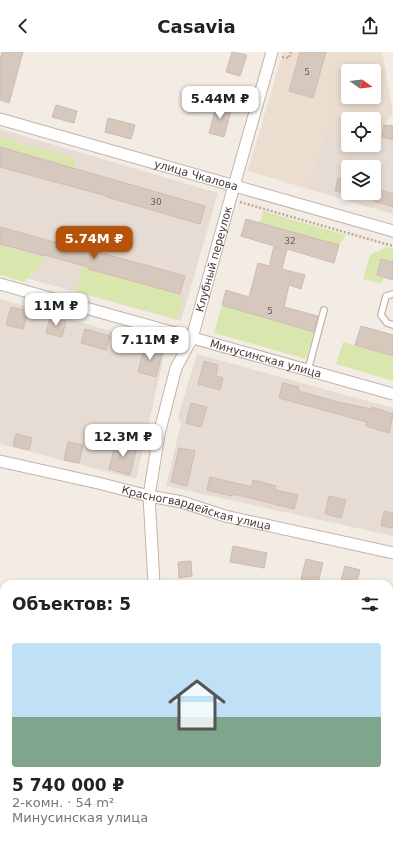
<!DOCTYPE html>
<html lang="ru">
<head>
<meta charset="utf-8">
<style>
  :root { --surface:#fff; --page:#f6f6f6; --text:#222; --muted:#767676; --line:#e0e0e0; --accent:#b45309 }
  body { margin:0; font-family:"DejaVu Sans",sans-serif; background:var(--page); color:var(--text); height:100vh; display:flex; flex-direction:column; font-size:15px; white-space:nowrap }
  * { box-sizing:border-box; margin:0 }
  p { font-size:13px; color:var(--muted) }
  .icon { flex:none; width:22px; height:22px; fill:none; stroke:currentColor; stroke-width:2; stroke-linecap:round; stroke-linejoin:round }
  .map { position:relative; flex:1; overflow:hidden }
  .drawer { position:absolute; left:0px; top:528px; width:393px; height:268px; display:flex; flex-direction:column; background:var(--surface); border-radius:12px 12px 0 0; box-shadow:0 2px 6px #0003 }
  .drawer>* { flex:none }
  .needle { width:26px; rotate:105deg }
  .fabs { position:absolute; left:341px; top:12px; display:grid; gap:8px }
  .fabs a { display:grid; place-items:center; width:40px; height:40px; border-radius:4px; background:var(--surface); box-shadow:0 2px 6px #0003; font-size:20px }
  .price { position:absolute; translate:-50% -34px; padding:0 9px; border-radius:8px; background:#fff; color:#222; font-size:13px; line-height:26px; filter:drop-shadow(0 1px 2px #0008) }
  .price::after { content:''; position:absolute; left:50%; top:24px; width:12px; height:9px; margin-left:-6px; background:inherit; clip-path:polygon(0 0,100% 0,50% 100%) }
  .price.selected { background:var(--accent); color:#fff }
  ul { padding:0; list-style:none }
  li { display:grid; align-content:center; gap:8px; height:212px; padding:0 12px }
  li+li { border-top:1px solid var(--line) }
  li span { display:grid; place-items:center; height:124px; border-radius:4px; color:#555 }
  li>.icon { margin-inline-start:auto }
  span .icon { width:72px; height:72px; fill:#fffc; stroke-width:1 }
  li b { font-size:17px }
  h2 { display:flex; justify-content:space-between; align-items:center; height:48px; padding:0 12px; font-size:17px }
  header { display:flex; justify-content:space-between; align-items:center; height:52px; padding:0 12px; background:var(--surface); font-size:18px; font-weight:800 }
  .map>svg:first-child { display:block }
  .residential { fill:#e6dcd3; fill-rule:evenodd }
  .education { fill:#ebddcf; fill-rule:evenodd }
  .green { fill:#d9e7ae }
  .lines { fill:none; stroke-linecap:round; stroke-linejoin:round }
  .stream { stroke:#a1e0ef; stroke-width:4 }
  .building { fill:#d7c8be; stroke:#cebbae }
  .lane-casing { stroke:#c1b4ab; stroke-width:8 }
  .street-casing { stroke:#c1b4ab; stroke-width:13 }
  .secondary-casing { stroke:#d5b897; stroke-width:17 }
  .path { stroke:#bfaa99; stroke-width:2.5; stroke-dasharray:2 2; stroke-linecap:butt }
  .lane { stroke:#fff; stroke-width:5.5 }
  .street { stroke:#fff; stroke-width:11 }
  .secondary { stroke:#fee4c4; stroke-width:15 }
  .labels { text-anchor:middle; stroke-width:3; stroke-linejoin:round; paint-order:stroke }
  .number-label { font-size:9px; fill:#6a5e57 }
  .street-label { font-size:11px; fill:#453b35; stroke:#fff }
</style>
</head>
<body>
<header><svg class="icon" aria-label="back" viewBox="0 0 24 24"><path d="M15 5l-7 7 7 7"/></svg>Casavia<svg class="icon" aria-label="share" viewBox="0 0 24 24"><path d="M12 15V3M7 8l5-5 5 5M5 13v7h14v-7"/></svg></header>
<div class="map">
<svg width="393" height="796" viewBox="0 0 393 796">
  <rect width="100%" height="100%" fill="#f2ece5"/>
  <path class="residential" d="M 0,77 L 218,141 L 181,269 L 0,219 Z
    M 324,82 L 348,83 L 348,93 L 374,93 L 374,85 L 382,85 L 393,88 L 393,162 L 308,137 ZM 348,115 L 374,115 L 374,141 L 348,141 Z
    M 0,247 L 166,295 L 136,427 L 0,392 Z
    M 197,302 L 393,356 L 393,484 L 166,434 L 181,371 L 178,365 Z"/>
  <path class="education" d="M 283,0 L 382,0 L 393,61 L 384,73 L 382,85 L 374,85 L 374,67 L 348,67 L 348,83 L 324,82 L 308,137 L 248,119 ZM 348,19 L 374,19 L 374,45 L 348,45 Z"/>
  <path class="green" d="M 0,85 L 76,107 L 68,138 L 65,133 L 70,115 L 0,95 Z
    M 263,159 L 346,183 L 339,193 L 260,171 Z
    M 0,193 L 46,206 L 43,211 L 24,230 L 0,223 Z
    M 386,195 L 393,197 L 393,210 L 381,207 L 377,223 L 384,225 L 382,232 L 363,227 L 370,203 Z
    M 83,215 L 183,243 L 177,267 L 76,239 Z
    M 222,253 L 314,280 L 306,307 L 214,281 Z
    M 343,290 L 393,304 L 393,329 L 336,312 Z
    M 393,787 L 393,796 L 365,796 L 377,792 L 389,792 L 389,788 Z"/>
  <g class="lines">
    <path class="stream" d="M 389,760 L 393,759
      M 277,796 L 290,792"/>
  </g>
  <path class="building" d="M 2,0 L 23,0 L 9,51 L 0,48 L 0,8 Z
    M 232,0 L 247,3 L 240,24 L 226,20 Z
    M 300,0 L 326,0 L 313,46 L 289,39 Z
    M 217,51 L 232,55 L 224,85 L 209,81 Z
    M 56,53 L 77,59 L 74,71 L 52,65 Z
    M 108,66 L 135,73 L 131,87 L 105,80 Z
    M 384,73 L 393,74 L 393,88 L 382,85 Z
    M 0,95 L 205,154 L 200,172 L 107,145 L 107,144 L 0,115 Z
    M 338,126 L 348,129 L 348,142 L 335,139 Z
    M 374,136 L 393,142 L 393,155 L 374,149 Z
    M 246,167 L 339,193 L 334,211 L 287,197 L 282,217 L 305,223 L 301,237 L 289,233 L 284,255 L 318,264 L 314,280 L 222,253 L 226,238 L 249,245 L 258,211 L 269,214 L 274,194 L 241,184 Z
    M 0,175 L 61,192 L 63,184 L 82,189 L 80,195 L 185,224 L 180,242 L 88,217 L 88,215 L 45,203 L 45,204 L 0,192 Z
    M 381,207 L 393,210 L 393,228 L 377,223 Z
    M 11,255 L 28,259 L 23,277 L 6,273 Z
    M 50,265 L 66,269 L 62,285 L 46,281 Z
    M 361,274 L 393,283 L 393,304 L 355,293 Z
    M 85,277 L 110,284 L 106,298 L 81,291 Z
    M 145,293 L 163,298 L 156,325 L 138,320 Z
    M 204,309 L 218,313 L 216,324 L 223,326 L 220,338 L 198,332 Z
    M 283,331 L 299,335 L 298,339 L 338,350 L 371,357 L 372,355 L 393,362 L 389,381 L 366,374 L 367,370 L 279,346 Z
    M 191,351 L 207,355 L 201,375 L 186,371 Z
    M 16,382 L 32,386 L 29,398 L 13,394 Z
    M 68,390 L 83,393 L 79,411 L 64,408 Z
    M 116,390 L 137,395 L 130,423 L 109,417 Z
    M 179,396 L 195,399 L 187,434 L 171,430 Z
    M 210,425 L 252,435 L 253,428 L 276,434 L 275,438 L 298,443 L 294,457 L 233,442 L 232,444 L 207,438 Z
    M 329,444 L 346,448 L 341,466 L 325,462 Z
    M 384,459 L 393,461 L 393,476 L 381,474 Z
    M 233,494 L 267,501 L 264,516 L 230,510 Z
    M 306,507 L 323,511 L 318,531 L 301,527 Z
    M 191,509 L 192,524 L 179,526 L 178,510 Z
    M 345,514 L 360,518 L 356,532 L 340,532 Z"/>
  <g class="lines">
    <defs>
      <path id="lane" d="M 393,242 L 386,244 L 381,263 L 387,271 L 393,273
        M 308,318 L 324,258
        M 389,696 L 393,705
        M 0,745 L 4,746
        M 151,796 L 171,792"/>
      <g id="street">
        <path id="s1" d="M 0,67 L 393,179"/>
        <path id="s2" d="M 0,232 L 393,342"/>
        <path id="s3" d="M 0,409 L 98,431 L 149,444 L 182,450 L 225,464 L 393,501"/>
        <path id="s4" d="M 154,532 L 149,444 L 159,382 L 176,316 L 192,286 L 230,148 L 272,0"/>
        <path d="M 171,792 L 172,796"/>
      </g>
      <path id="secondary" d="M 389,769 L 393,768
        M 308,796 L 320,792"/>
    </defs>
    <use href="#lane" class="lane-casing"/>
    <use href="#street" class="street-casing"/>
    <use href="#secondary" class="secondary-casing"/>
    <path class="path" d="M 282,5 L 289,6 L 291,0
      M 240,150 L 393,194
      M 389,724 L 393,722"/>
    <use href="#lane" class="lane"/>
    <use href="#street" class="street"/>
    <use href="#secondary" class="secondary"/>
  </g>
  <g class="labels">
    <g class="number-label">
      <text x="307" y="23">5</text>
      <text x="156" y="153">30</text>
      <text x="290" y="192">32</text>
      <text x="270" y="262">5</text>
    </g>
    <g class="street-label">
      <text dy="4" stroke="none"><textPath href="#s1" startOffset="204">улица Чкалова</textPath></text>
      <text dy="4" stroke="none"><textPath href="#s4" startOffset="335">Клубный переулок</textPath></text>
      <text dy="4" stroke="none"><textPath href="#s2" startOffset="276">Минусинская улица</textPath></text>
      <text dy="4" stroke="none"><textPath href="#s3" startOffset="202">Красногвардейская улица</textPath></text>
    </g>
  </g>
</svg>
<div class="fabs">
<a><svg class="needle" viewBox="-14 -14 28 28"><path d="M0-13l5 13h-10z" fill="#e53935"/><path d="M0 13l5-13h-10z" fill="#767676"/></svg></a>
<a><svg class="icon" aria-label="locate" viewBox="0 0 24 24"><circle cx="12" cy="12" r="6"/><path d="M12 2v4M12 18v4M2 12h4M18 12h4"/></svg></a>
<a><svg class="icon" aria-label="layers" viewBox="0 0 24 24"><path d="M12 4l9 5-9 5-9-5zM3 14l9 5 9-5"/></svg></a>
</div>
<b class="price" style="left:220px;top:68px">5.44M ₽</b>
<b class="price selected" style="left:94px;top:208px">5.74M ₽</b>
<b class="price" style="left:56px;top:275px">11M ₽</b>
<b class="price" style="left:150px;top:309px">7.11M ₽</b>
<b class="price" style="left:123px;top:406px">12.3M ₽</b>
<section class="drawer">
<h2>Объектов: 5<svg class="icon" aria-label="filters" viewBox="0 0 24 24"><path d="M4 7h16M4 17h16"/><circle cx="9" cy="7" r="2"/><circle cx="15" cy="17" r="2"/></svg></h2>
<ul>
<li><span style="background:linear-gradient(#bfe0f5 60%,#7fa58c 0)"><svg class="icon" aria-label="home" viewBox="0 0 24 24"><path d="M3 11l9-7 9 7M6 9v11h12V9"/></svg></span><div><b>5 740 000 ₽</b><p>2-комн. · 54 m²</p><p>Минусинская улица</p></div></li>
</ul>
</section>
</div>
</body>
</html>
